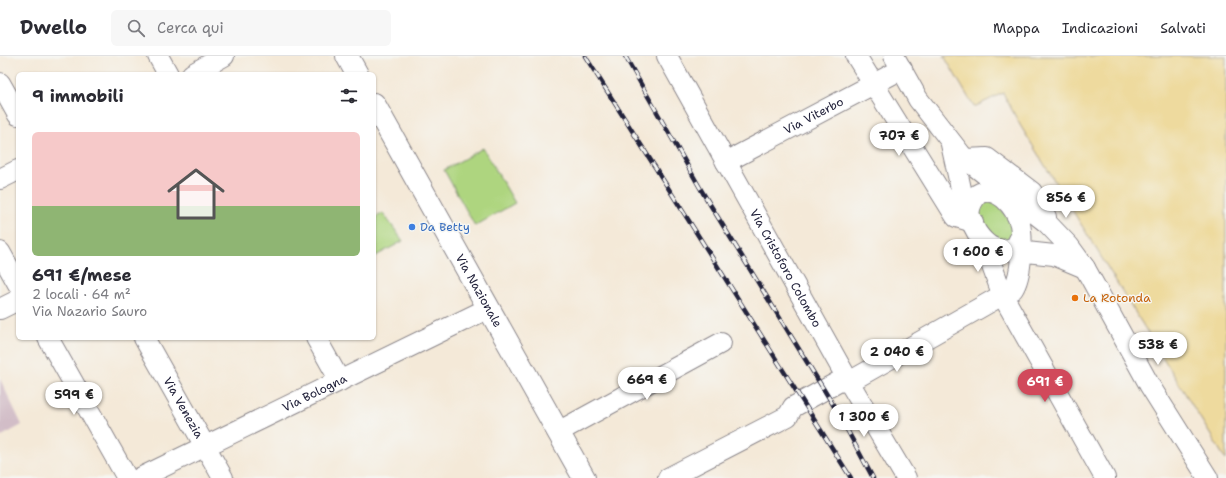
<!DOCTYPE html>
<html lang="it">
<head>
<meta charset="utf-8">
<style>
  :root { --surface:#fff; --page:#f7f7f7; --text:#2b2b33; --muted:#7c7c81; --line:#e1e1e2; --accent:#d1495b }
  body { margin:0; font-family:"Shantell Sans",sans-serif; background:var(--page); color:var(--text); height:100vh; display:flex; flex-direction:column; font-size:15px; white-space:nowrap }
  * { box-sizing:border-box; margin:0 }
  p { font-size:13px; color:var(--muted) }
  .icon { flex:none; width:22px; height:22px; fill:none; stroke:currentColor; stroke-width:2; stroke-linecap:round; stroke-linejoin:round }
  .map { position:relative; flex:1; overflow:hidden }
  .sheet { position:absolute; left:16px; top:16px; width:360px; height:268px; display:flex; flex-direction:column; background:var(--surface); border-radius:6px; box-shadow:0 1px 3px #0004 }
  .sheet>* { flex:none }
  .price { position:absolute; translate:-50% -34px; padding:0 9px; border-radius:14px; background:#fff; color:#222; font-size:13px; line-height:26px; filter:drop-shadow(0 1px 2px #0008) }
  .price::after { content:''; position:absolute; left:50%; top:24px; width:12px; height:9px; margin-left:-6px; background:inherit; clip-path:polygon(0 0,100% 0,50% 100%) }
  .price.on { background:var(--accent); color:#fff }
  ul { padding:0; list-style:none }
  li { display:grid; align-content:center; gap:8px; height:212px; padding:0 16px }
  li span { display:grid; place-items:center; height:124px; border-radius:6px; color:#555 }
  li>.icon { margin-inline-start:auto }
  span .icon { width:72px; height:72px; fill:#fffc; stroke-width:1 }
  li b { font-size:17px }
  h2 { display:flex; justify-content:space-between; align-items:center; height:48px; padding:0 16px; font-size:17px }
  header { display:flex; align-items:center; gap:24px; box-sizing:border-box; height:56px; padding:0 20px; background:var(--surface); border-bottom:1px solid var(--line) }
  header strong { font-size:19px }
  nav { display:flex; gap:22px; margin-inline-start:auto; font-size:14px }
  .search { width:280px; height:36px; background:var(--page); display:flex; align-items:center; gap:10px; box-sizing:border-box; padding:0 14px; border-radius:6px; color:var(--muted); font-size:15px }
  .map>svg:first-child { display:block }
  .industrial { fill:#d2bdc7 }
  .green { fill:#aed57f; stroke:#687c5d }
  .sand { fill:#eeda9e; stroke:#887e6c }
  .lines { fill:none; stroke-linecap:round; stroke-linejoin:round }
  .minor-casing { stroke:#8b868a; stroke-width:22 }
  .major-casing { stroke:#8b868a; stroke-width:24 }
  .minor { stroke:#fff; stroke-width:20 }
  .major { stroke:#fff; stroke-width:22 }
  .rail-casing { stroke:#22223b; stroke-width:4.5 }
  .rail { stroke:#f6f6f2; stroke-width:3; stroke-dasharray:9; stroke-linecap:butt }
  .shop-dot { fill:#3f7fe0; stroke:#f6f6f2; stroke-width:1.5 }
  .food-dot { fill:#e8710a; stroke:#f6f6f2; stroke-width:1.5 }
  .labels { text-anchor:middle; stroke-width:3; stroke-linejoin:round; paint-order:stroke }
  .street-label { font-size:12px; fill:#22223b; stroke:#f6f6f2 }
  .shop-label { font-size:12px; fill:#366cbe; stroke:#f6f6f2; text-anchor:start }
  .food-label { font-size:12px; fill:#c56008; stroke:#f6f6f2; text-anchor:start }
</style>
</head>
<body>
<header>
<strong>Dwello</strong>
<div class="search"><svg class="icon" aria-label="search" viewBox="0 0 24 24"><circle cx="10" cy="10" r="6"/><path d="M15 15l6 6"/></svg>Cerca qui</div>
<nav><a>Mappa</a><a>Indicazioni</a><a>Salvati</a></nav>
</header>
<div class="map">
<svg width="1226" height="422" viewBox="0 0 1226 422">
  <rect width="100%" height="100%" fill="#f6f6f2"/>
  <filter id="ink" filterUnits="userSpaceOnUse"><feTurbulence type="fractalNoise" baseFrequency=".025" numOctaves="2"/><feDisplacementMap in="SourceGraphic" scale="8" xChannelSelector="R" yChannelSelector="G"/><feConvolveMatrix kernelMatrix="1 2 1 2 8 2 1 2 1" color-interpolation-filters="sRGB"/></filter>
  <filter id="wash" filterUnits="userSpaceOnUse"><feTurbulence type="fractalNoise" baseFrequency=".012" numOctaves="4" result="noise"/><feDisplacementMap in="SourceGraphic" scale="16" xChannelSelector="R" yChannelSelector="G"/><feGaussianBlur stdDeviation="0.9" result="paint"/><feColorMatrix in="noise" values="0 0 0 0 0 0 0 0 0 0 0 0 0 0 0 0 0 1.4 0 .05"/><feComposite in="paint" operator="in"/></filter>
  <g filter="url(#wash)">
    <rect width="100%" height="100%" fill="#f4e9d8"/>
    <path class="industrial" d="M 0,323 L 22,369 L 0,381 Z"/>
    <path class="green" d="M 483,92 L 515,147 L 475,170 L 444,114 Z
      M 993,140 L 1015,174 L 1006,187 L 992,181 L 978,155 L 978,148 Z
      M 383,157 L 403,185 L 374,201 L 374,162 Z"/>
    <path class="sand" d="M 944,0 L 1226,0 L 1226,404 L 1020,69 L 1003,37 L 974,51 Z"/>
  </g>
  <g filter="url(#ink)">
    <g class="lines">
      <defs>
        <g id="minor">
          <path d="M 158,0 L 168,18"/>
          <path id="s1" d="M 667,0 L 849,326 L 906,422"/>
          <path d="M 856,0 L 956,161 L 973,166"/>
          <path d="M 894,0 L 918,43 L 963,101 L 1047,167 L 1069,190 L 1085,212 L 1150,330 L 1208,422"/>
          <path d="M 192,18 L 224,0"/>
          <path d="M 0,27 L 18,59"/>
          <path d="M 951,88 L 963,142 L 970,161"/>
          <path d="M 965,103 L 987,102 L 1032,136 L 1046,161"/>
          <path id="s2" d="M 726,106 L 902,13"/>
          <path d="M 0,123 L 18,114"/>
          <path d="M 982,183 L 1003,240 L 1105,422"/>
          <path d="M 1008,194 L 1054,199 L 1085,212"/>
          <path d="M 0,196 L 18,228"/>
          <path d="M 0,253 L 18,244"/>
          <path d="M 48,282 L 127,422"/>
          <path id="s3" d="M 144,282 L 223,422"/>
          <path d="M 316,282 L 340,325"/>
          <path d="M 558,376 L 721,287"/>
          <path id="s4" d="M 140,422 L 489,252"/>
          <path d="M 668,422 L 788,360 L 793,351 L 840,325 L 849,326 L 1013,233 C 1022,220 1023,183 1020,168 C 1015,151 997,128 978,138 C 973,144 968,153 970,161 C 976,181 994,203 1016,190 L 1021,180"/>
        </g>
        <g id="major">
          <path d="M 347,0 L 357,18"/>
          <path id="s5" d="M 374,48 L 584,422"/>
        </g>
      </defs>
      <use href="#minor" class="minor-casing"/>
      <use href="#major" class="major-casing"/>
      <use href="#minor" class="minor"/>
      <use href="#major" class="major"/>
      <defs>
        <path id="rail" d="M 585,0 L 851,422
          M 625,0 L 703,137 L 837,355 L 873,422"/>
      </defs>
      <use href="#rail" class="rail-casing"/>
      <use href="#rail" class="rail"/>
    </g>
  </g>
  <circle class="shop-dot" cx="412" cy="171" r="4"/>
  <circle class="food-dot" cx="1075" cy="242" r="4"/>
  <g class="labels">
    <g class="street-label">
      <text dy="4" stroke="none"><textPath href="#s2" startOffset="99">Via Viterbo</textPath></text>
      <text dy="4" stroke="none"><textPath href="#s1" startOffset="243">Via Cristoforo Colombo</textPath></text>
      <text dy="4" stroke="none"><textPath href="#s5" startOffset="214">Via Nazionale</textPath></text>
      <text dy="4" stroke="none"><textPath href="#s4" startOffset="194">Via Bologna</textPath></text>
      <text dy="4" stroke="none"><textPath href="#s3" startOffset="80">Via Venezia</textPath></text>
    </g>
    <g class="shop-label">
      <text x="420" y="175">Da Betty</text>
    </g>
    <g class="food-label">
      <text x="1083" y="246">La Rotonda</text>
    </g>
  </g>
</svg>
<b class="price" style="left:899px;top:101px">707 €</b>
<b class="price" style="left:1066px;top:163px">856 €</b>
<b class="price" style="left:978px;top:217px">1 600 €</b>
<b class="price" style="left:1158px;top:310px">538 €</b>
<b class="price" style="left:897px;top:317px">2 040 €</b>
<b class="price" style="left:647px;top:345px">669 €</b>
<b class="price on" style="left:1045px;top:347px">691 €</b>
<b class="price" style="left:74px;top:360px">599 €</b>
<b class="price" style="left:864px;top:382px">1 300 €</b>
<section class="sheet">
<h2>9 immobili<svg class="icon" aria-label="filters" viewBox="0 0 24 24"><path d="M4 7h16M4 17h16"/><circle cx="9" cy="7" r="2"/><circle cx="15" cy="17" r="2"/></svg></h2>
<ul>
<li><span style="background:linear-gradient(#f6c9c9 60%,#8fb573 0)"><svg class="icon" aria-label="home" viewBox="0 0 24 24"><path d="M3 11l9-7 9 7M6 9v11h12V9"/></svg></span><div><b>691 €/mese</b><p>2 locali · 64 m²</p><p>Via Nazario Sauro</p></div></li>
</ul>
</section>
</div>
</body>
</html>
